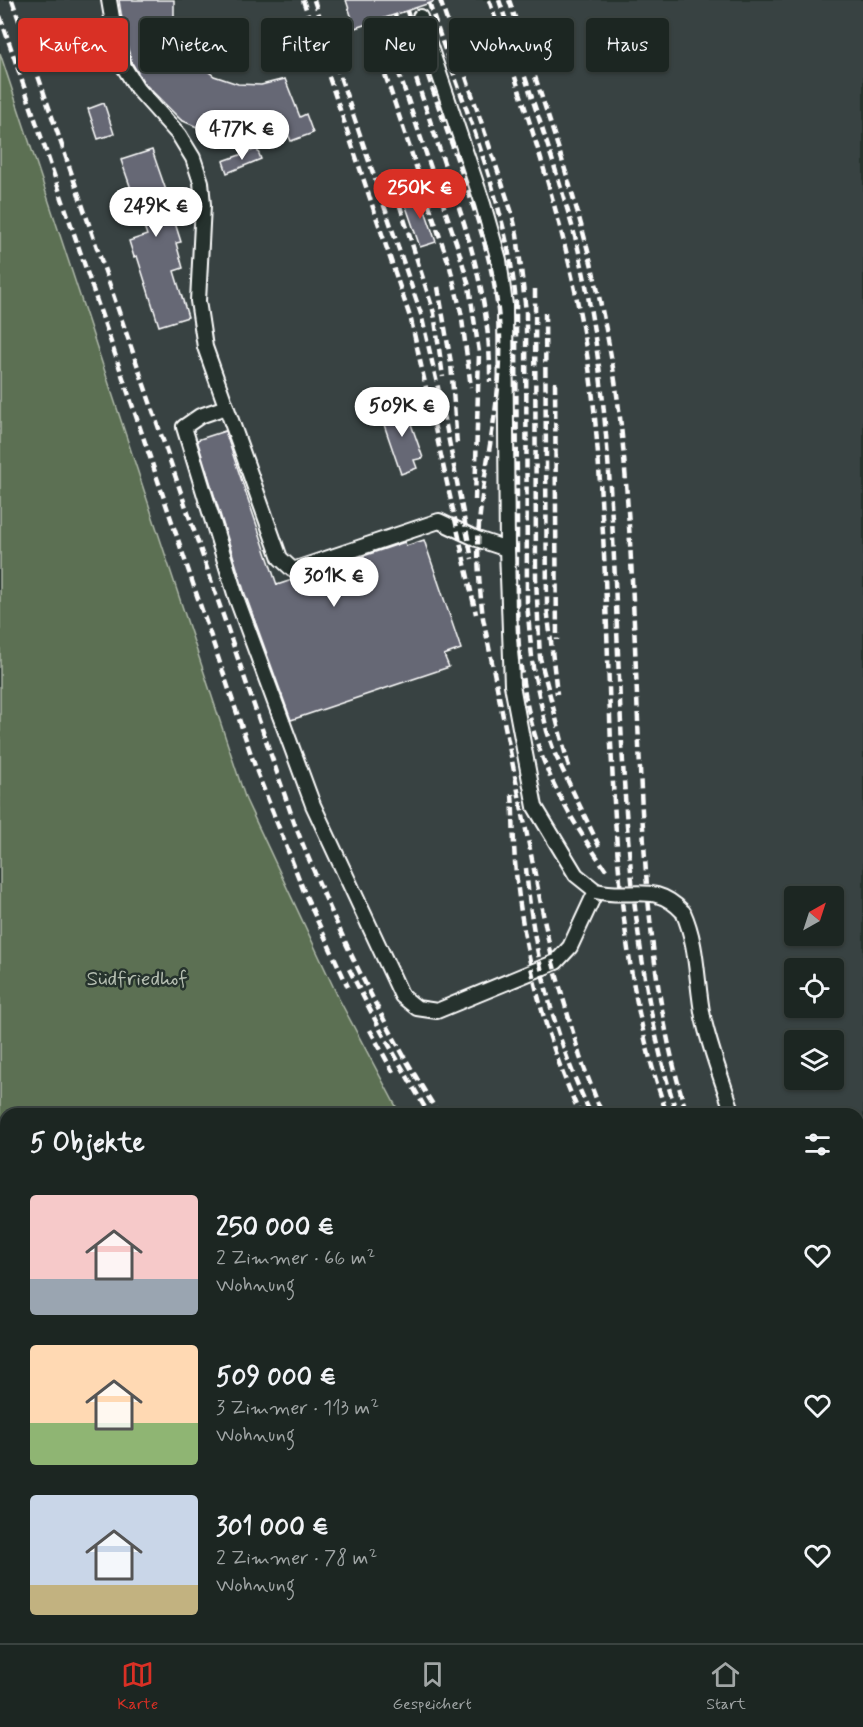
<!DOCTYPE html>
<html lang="de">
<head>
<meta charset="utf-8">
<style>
  :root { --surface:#1c2622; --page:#252e2a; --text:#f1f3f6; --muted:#a0a5a5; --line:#3a4340; --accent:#d93025 }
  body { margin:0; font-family:Mynerve,sans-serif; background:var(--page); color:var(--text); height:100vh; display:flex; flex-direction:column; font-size:22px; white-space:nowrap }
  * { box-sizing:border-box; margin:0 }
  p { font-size:20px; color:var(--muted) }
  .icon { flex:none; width:33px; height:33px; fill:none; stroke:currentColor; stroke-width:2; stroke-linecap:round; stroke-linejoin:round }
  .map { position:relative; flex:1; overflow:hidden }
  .details { position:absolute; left:0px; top:1108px; width:864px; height:536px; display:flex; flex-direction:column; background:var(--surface); border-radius:18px 18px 0 0; box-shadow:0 2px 4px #0004,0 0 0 2px var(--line) }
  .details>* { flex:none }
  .hud { position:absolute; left:18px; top:18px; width:828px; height:54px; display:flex; gap:12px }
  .needle { width:39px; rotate:39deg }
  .controls { position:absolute; left:784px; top:886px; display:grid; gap:12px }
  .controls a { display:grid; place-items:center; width:60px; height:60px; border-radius:6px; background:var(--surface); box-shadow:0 2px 4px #0004,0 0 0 2px var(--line); font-size:30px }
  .price { position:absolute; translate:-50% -51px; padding:0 14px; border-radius:21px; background:#fff; color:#222; font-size:20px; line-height:39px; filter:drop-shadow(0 2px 3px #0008) }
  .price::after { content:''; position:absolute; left:50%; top:36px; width:18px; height:14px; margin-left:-9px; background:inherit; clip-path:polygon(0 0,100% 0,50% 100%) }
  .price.on { background:var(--accent); color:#fff }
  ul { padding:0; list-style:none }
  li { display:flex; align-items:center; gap:18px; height:150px; padding:0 30px }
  li span { display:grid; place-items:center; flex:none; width:168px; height:120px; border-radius:6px; color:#555 }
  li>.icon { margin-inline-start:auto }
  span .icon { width:72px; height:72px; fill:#fffc; stroke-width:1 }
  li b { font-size:26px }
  h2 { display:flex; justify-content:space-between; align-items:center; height:72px; padding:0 30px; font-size:26px }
  .chip { padding:0 21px; border-radius:6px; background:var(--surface); box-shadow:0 2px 4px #0004,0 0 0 2px var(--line); font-size:21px; line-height:54px }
  .chip.on { background:var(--accent); color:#fff }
  .tab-bar { display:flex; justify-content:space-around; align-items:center; height:84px; border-top:2px solid var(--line); background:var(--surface); font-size:16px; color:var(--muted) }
  .tab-bar a { display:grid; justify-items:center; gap:3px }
  .tab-bar .on { color:var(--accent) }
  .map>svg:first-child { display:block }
  .built { fill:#394343; fill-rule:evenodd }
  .green { fill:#5c7053; stroke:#aeb8a9; stroke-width:1.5 }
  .building { fill:#666875; stroke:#fff; stroke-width:1.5 }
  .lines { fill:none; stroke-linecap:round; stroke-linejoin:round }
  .minor-casing { stroke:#fff; stroke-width:18 }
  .minor { stroke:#26332d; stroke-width:14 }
  .rail { stroke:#fff; stroke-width:4.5; stroke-dasharray:9 4.5; stroke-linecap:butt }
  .minor-bridge-casing { stroke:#fff; stroke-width:18; stroke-linecap:butt }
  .minor-bridge { stroke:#26332d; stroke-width:14 }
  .labels { text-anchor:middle; stroke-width:5; stroke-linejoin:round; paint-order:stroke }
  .park-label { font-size:21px; fill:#b6bfb2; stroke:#26332d }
</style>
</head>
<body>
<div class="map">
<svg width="863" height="1643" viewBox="0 0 863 1643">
  <rect width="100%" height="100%" fill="#26332d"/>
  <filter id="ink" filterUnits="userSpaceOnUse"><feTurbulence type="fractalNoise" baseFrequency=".0167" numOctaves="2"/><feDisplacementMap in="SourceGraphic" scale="12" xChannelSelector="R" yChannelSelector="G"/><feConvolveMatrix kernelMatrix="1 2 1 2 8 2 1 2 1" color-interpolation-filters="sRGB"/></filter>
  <g filter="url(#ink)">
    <path class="built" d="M 0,0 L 863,0 L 863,1633 L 858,1629 L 858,1114 L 400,1114 L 339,999 L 246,800 L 0,53 ZM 795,897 L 834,897 L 834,936 L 795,936 ZM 795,969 L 834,969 L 834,1008 L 795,1008 ZM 795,1041 L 834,1041 L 834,1080 L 795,1080 Z"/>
    <path class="green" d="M 0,53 L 246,800 L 339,999 L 400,1114 L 6,1114 L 6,1638 L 858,1638 L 858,1629 L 863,1633 L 863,1643 L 0,1643 Z"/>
    <path class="building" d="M 119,0 L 174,0 L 174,23 L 179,39 L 189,56 L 214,76 L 238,84 L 261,85 L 285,79 L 300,117 L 306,114 L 313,133 L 291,141 L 288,134 L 247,141 L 213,134 L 181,120 L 144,83 L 132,63 L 125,39 Z
      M 346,0 L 433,0 L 433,2 L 355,28 Z
      M 104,103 L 114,134 L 98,139 L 88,109 Z
      M 257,149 L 261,159 L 227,173 L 223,161 Z
      M 152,150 L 177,222 L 175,223 L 181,242 L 176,243 L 183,268 L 174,271 L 188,317 L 159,326 L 137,256 L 134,257 L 129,241 L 147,235 L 121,160 Z
      M 419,193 L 436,242 L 420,247 L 403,198 Z
      M 404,404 L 423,458 L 414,460 L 417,468 L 401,474 L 380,413 Z
      M 225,431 L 277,585 L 405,542 L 406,546 L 424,540 L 461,649 L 444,655 L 449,667 L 291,720 L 245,594 L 197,440 Z"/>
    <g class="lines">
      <defs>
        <path id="minor" d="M 109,0 L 116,41 L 124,67 L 137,88 L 179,135 L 193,158 L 201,182 L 203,205 L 198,301 L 205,347 L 280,558 L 293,570 L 439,521 L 477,539 L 507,549 L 512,685 L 535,807 L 576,875 L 596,891 L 570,947 L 556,962 L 437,1011 L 417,1008 L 402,996 L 313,805 L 236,597 L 184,427 L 200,416 L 226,407
          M 420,17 L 483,204 L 499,260 L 505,305 L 507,549
          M 683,912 C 698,945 696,981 703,1017 C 710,1049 723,1082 733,1114
          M 858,1374 L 863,1382"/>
      </defs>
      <use href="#minor" class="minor-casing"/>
      <use href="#minor" class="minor"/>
      <path class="rail" d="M 12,0 L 295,825 C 335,925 381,1024 439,1114
        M 303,0 L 411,320 L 476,614
        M 314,0 L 421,314 L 442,405 L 472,559
        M 440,0 L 511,210 L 517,234 L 526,312 L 527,604 L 533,668 L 547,731 L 555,754 L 599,846
        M 489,0 C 537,141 584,281 596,430 C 605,534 607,639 611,744 C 617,869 625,995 667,1114
        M 499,0 C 526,81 555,162 577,244 C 591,303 600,364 605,424 C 620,585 616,747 635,908 C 644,978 655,1047 677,1114
        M 509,0 C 561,153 611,295 624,458 C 634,575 636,693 642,811 C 648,914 656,1015 687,1114
        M 429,3 C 461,101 507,201 516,303 C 516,378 517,452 517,526 C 517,593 514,660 532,725 C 546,779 574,825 606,870
        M 407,11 C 422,59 438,106 455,153 C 476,214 498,273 500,338 C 502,397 486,455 480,514 C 476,549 479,583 483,618 L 553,963 L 580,1057 L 602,1114
        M 395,15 C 411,64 428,114 444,163 C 469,235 491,304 490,382
        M 0,16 L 257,772 L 305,894 L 348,987
        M 381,20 L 458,248 L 469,286 L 479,352 L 475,502
        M 368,24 L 450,267 L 461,312 L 471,387
        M 400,206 L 434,313 L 443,377
        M 438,287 L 451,363 L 457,445
        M 535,289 L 536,578 L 540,658 L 570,771
        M 545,313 L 547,607 L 557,694
        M 555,382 L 557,640
        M 512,794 C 514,823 513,852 517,881 C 526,962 546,1040 580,1114
        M 526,868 C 533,952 554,1038 591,1114
        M 349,969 L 382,1033 L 427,1111
        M 370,1030 L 393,1072
        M 858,1444 L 863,1450
        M 858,1458 L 863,1464
        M 858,1471 L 863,1477
        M 858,1578 L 863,1582
        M 858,1591 L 863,1595
        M 858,1606 L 863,1610"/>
      <defs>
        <path id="minor-bridge" d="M 596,891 C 632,900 654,881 683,912"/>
      </defs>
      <use href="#minor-bridge" class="minor-bridge-casing"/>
      <use href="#minor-bridge" class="minor-bridge"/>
    </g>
  </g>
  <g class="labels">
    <g class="park-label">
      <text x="137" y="985">Südfriedhof</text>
    </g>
  </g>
</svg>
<div class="controls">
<a><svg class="needle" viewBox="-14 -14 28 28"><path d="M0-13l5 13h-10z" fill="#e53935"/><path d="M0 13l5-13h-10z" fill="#a0a5a5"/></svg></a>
<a><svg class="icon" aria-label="locate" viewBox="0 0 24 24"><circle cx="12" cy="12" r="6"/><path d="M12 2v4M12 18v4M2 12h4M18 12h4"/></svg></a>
<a><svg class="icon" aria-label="layers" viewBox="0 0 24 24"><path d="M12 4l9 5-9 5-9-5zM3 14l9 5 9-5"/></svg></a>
</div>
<b class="price" style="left:242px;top:161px">477K €</b>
<b class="price on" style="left:420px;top:220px">250K €</b>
<b class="price" style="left:156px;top:238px">249K €</b>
<b class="price" style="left:402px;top:438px">509K €</b>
<b class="price" style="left:334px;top:608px">301K €</b>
<div class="hud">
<a class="chip on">Kaufen</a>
<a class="chip">Mieten</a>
<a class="chip">Filter</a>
<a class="chip">Neu</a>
<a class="chip">Wohnung</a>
<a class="chip">Haus</a>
</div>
<section class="details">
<h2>5 Objekte<svg class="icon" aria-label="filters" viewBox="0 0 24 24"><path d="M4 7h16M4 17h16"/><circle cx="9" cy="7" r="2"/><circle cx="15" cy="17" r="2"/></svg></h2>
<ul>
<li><span style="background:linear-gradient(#f6c9c9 70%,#9aa5b1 0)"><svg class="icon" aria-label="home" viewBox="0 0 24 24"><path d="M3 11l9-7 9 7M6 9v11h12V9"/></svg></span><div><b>250 000 €</b><p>2 Zimmer · 66 m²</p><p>Wohnung</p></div><svg class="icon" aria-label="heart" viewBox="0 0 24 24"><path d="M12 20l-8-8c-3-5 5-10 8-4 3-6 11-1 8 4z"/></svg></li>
<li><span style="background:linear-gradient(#ffd9b3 65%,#8fb573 0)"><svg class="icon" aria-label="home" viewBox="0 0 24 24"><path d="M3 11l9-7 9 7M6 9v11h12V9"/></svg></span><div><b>509 000 €</b><p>3 Zimmer · 113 m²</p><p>Wohnung</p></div><svg class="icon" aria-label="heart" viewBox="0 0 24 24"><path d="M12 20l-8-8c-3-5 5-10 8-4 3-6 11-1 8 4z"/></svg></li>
<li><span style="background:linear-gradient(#c9d6e8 75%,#c2b280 0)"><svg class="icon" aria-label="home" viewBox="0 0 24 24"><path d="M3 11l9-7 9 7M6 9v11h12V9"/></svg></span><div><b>301 000 €</b><p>2 Zimmer · 78 m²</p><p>Wohnung</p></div><svg class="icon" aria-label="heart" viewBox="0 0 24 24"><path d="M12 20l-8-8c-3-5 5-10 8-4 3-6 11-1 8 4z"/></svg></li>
</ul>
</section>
</div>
<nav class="tab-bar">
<a class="on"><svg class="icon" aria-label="map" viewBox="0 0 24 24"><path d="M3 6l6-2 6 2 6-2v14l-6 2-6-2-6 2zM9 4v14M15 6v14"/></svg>Karte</a>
<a><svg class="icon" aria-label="saved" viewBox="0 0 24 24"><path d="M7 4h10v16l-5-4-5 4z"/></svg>Gespeichert</a>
<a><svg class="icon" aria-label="home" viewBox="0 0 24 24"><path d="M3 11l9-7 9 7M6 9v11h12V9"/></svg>Start</a>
</nav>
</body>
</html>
